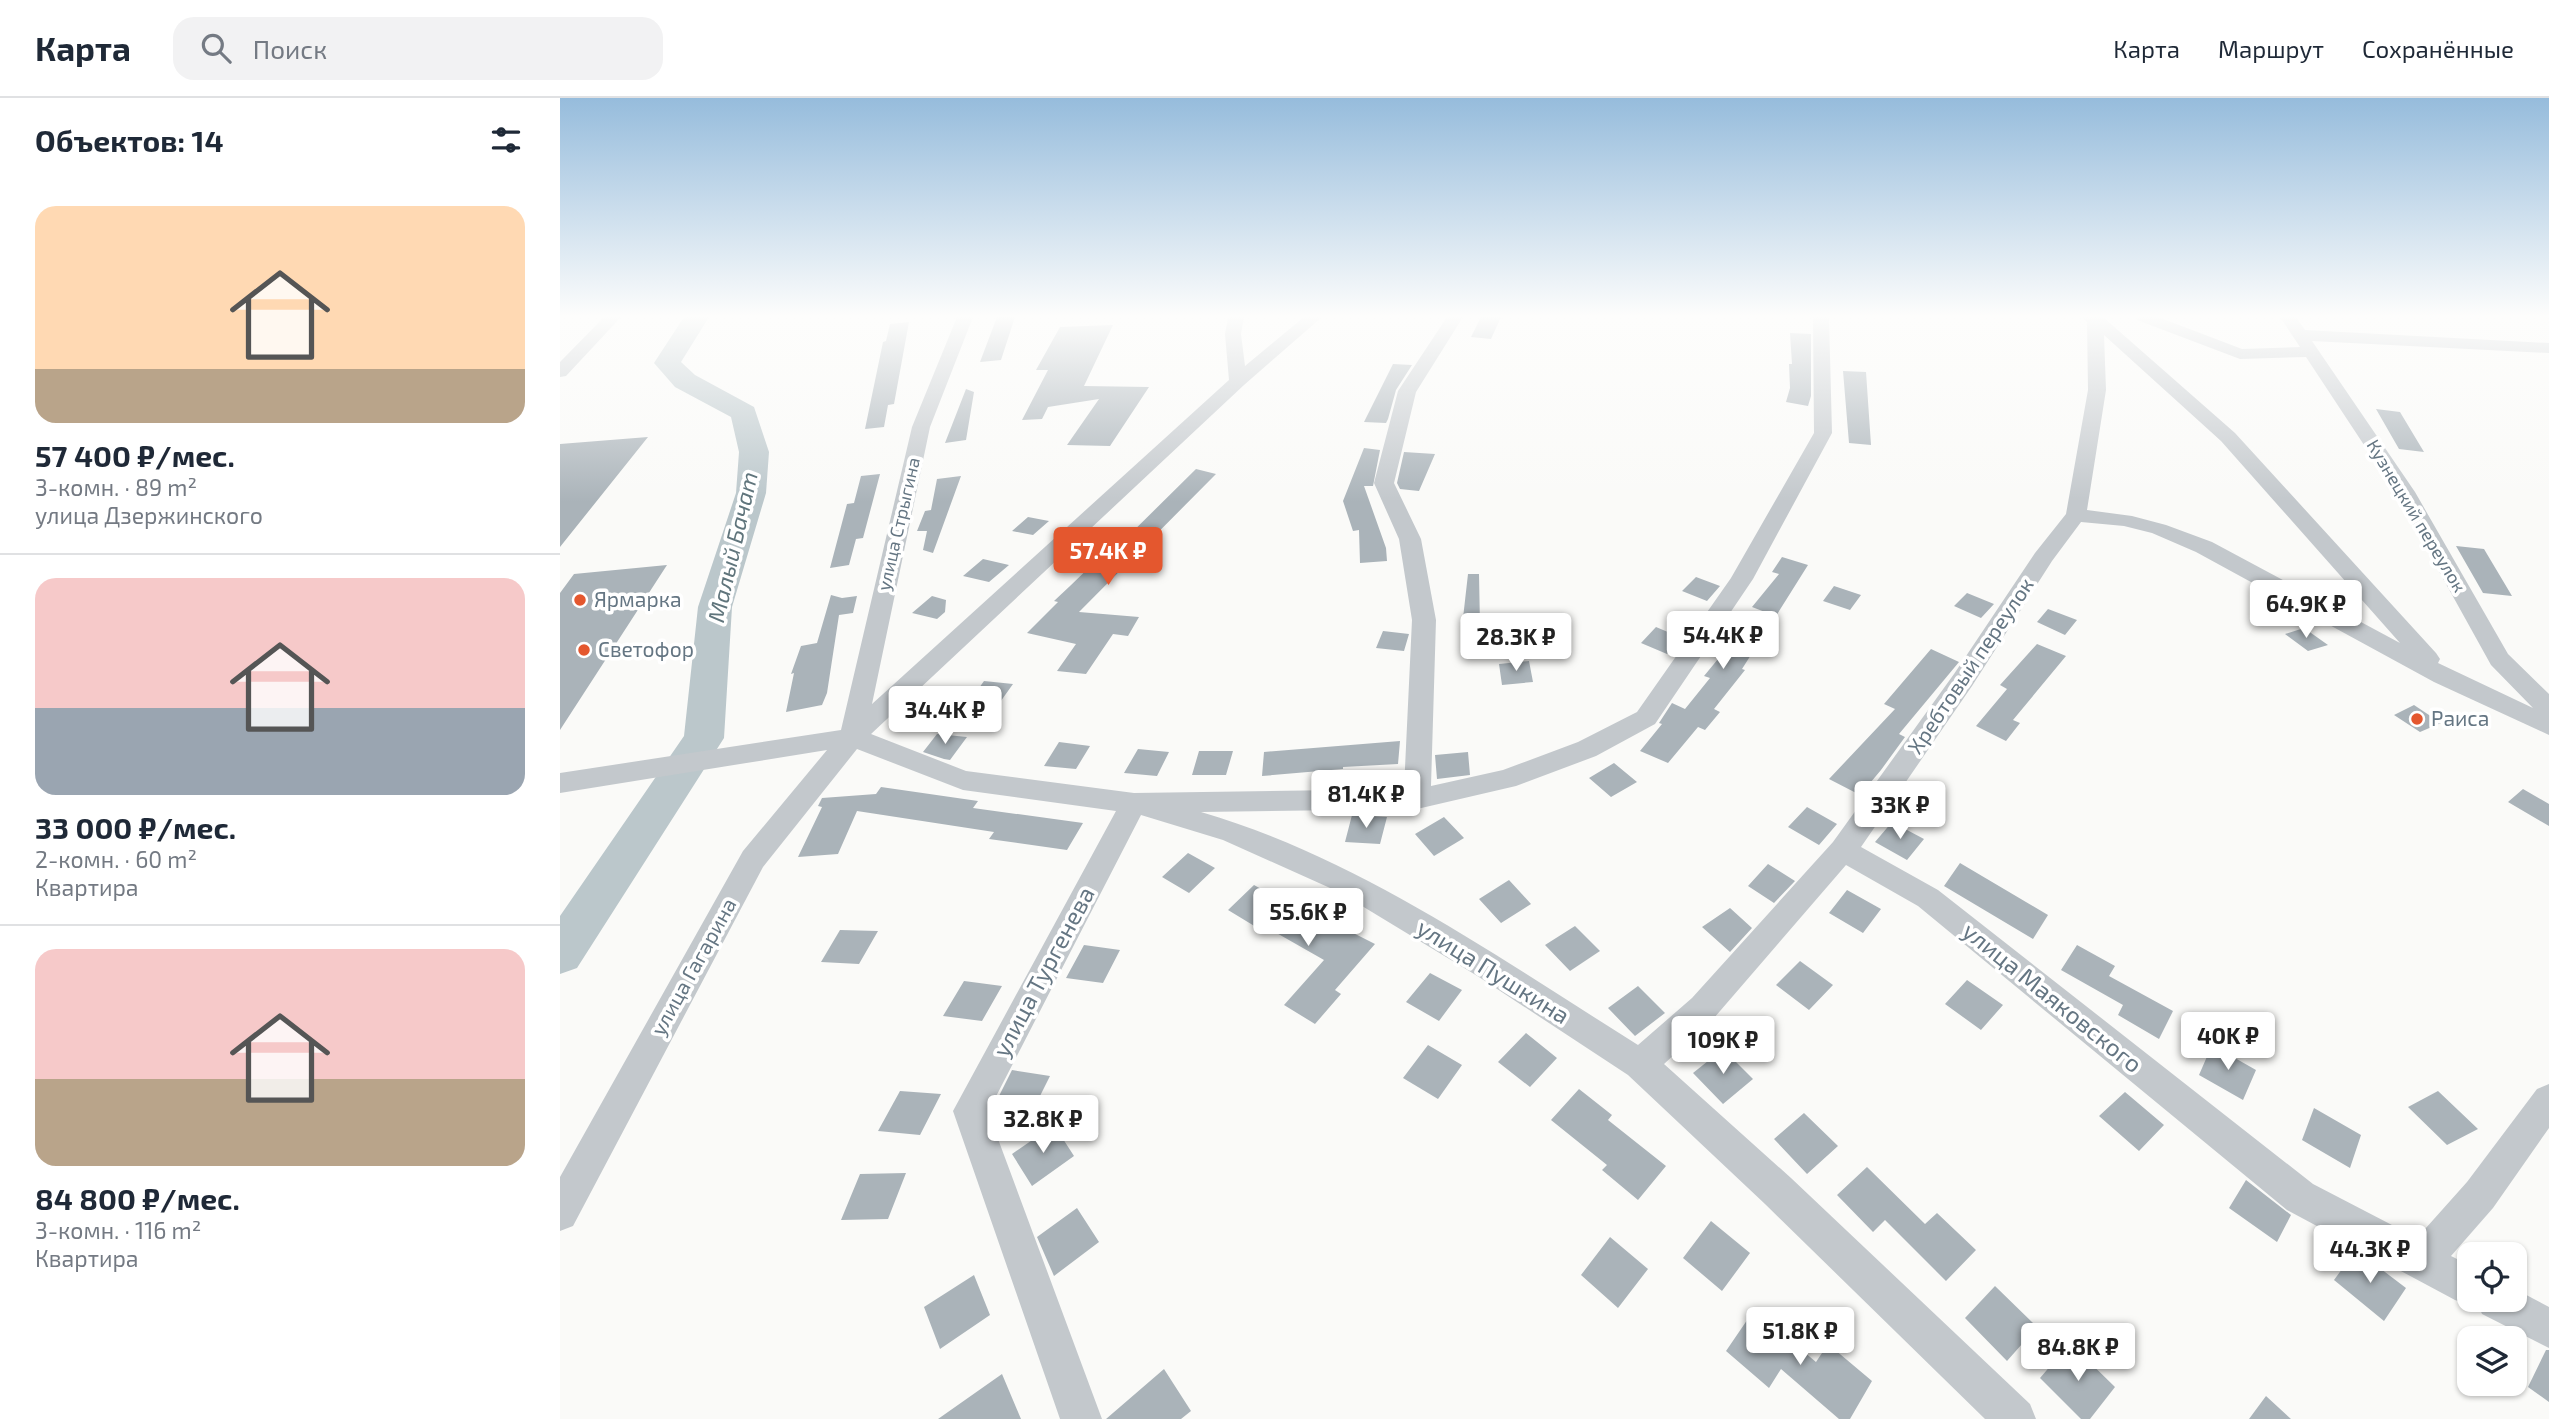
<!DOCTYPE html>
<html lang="ru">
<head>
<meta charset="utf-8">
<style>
  :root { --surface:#fff; --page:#f2f2f3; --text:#1f2937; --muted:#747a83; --line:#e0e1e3; --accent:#e4572e }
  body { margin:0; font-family:"Exo 2",sans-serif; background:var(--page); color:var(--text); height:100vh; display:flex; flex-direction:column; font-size:26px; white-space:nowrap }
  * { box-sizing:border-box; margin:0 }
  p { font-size:23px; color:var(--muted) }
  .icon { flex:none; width:38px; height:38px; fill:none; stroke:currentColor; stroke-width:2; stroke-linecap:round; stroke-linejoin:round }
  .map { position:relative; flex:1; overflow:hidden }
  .panel { display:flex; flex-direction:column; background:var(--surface); width:560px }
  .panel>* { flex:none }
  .tools { position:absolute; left:1897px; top:1144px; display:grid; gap:14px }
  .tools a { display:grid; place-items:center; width:70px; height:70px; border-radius:14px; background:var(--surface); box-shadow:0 2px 5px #0004; font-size:35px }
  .price { position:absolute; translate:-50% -60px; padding:0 16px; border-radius:7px; background:#fff; color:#222; font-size:23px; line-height:46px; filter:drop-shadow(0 2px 4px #0008) }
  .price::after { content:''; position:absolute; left:50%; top:42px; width:21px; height:16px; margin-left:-10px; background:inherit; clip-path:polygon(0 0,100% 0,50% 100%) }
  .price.current { background:var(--accent); color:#fff }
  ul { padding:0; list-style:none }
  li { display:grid; align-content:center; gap:14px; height:371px; padding:0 35px }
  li+li { border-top:2px solid var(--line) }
  li span { display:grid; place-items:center; height:217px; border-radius:21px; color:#555 }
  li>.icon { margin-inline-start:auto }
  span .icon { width:126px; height:126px; fill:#fffc; stroke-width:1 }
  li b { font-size:30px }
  h2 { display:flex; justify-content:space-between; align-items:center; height:84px; padding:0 35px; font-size:30px }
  header { display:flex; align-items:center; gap:42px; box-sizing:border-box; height:98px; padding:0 35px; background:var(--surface); border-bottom:2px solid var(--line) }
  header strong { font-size:33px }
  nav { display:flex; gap:38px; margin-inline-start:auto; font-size:24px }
  .search { width:490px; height:63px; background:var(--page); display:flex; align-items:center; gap:18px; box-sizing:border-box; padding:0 24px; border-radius:21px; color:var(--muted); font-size:26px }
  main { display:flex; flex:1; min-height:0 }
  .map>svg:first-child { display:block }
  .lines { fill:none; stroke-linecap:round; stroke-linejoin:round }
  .river { fill:#bbc7cb; fill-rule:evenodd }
  .building { fill:#aab3b9 }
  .minor { fill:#c3c8cc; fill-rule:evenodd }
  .poi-dot { fill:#e4572e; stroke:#fff; stroke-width:2.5 }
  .labels { text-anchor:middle; stroke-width:7; stroke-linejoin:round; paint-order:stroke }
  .far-street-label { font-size:18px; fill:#657683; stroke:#fff }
  .poi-label { font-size:21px; fill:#657683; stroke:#fff; text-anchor:start }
  .street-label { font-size:21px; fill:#657683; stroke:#fff }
  .water-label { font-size:23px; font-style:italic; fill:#60757c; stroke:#fff }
  .near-street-label { font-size:24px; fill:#657683; stroke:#fff }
</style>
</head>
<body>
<header>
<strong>Карта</strong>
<div class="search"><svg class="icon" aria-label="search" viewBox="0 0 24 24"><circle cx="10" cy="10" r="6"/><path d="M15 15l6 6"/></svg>Поиск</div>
<nav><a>Карта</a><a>Маршрут</a><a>Сохранённые</a></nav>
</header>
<main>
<section class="panel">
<h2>Объектов: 14<svg class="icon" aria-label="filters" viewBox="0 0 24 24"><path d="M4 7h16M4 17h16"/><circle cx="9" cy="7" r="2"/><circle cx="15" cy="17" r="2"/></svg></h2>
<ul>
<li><span style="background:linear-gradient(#ffd9b3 75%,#b9a48a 0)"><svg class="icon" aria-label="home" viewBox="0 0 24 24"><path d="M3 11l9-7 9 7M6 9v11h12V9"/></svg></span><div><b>57 400 ₽/мес.</b><p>3-комн. · 89 m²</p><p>улица Дзержинского</p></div></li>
<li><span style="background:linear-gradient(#f6c9c9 60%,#9aa5b1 0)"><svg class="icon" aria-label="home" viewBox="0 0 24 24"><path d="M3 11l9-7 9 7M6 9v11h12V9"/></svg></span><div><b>33 000 ₽/мес.</b><p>2-комн. · 60 m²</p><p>Квартира</p></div></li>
<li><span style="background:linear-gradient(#f6c9c9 60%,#b9a48a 0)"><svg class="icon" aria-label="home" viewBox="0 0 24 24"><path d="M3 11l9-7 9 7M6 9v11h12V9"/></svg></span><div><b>84 800 ₽/мес.</b><p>3-комн. · 116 m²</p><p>Квартира</p></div></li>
</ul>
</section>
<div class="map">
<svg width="1989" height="1321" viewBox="0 0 1989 1321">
  <rect width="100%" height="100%" fill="#fafaf8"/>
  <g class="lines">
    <path class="river" d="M 124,219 L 149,219 L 121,264 L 135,277 L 194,309 L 209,354 L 206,395 L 172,509 L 164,640 L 17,870 L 0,876 L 0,818 L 124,638 L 138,509 L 176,395 L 179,354 L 171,319 L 115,289 L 94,265 Z"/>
  </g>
  <path class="building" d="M 437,219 L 455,219 L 441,262 L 420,264 Z
    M 921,219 L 941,219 L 931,241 L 911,239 Z
    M 349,224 L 334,306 L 328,307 L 324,329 L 305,331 L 323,244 L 326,243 L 330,226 Z
    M 553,227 L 524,288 L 589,289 L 550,348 L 507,347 L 539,301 L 488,309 L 482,321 L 462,322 L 488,272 L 476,272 L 500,229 Z
    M 1230,235 L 1251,236 L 1251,298 L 1248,308 L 1226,304 L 1230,290 L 1229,266 L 1232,266 Z
    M 833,266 L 852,267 L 836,292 L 828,321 L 826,325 L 804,324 Z
    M 1283,273 L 1306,274 L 1311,347 L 1289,345 Z
    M 406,291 L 414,294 L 406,342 L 385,345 Z
    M 1816,311 L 1840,314 L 1864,354 L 1839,351 Z
    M 88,339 L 0,449 L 0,346 Z
    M 804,350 L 820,352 L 813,388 L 804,388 L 826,450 L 827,463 L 800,465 L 799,432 L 793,433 L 783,403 Z
    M 844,354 L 875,356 L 859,393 L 840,391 L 837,385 Z
    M 636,371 L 656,376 L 519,514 L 579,519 L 568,538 L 553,536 L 526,576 L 497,573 L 516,546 L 467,535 L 498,504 L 494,503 L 510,488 L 542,457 L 548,458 Z
    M 320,376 L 303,440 L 296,441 L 289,467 L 270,470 L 287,406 L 294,405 L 301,378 Z
    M 401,378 L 373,455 L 363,452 L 367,433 L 357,433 L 365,413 L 371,412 L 377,381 Z
    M 468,419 L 489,423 L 473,437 L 452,433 Z
    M 1896,448 L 1924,451 L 1952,498 L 1923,495 Z
    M 1222,459 L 1248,467 L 1216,518 L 1211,516 L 1215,519 L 1182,571 L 1185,572 L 1154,611 L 1160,614 L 1145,632 L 1138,629 L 1108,665 L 1080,653 L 1102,626 L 1099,625 L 1112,605 L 1125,611 L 1150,580 L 1144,578 L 1158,561 L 1164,563 L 1205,514 L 1192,509 L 1219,476 L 1212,474 Z
    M 423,461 L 449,467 L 429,484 L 403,478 Z
    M 107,467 L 0,632 L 0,495 L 14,476 Z
    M 908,476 L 919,476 L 920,528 L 902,529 Z
    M 1136,479 L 1160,488 L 1147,503 L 1122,493 Z
    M 1274,488 L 1301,497 L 1290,512 L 1263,503 Z
    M 1407,495 L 1434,506 L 1421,520 L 1394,508 Z
    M 271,497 L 282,500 L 297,498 L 293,515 L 279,517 L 267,595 L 262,607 L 226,614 L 234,575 L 231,576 L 241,548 L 257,545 Z
    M 372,498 L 386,502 L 385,514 L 377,521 L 352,515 Z
    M 1488,511 L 1517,522 L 1505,537 L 1477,524 Z
    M 1096,529 L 1122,540 L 1107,556 L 1081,545 Z
    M 1744,530 L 1768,547 L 1748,553 L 1725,536 Z
    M 823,533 L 849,536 L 844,553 L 816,550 Z
    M 1477,546 L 1506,558 L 1453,622 L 1460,625 L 1446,643 L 1416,628 L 1447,591 L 1440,587 Z
    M 1371,551 L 1399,564 L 1339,636 L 1345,639 L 1321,672 L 1300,697 L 1269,681 L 1335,611 L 1324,606 Z
    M 969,563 L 973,584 L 942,587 L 939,566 Z
    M 424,583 L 453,586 L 438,607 L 409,604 Z
    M 1854,607 L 1881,625 L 1860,634 L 1834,617 Z
    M 377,636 L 407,639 L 390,662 L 384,661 L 363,654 Z
    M 840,643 L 838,666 L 783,669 L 783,671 L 702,678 L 704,654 Z
    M 499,644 L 530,648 L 516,671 L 484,668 Z
    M 578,651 L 609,654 L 597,678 L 564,675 Z
    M 639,653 L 673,653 L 666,677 L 632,677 Z
    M 908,654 L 910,677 L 877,681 L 875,657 Z
    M 1054,665 L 1077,684 L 1051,699 L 1029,680 Z
    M 321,689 L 418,703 L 413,710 L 523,725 L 507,752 L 429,741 L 434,734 L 297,713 L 278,756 L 238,759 L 262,709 L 258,708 L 262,700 L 316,696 Z
    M 1963,691 L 1989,706 L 1989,728 L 1948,704 Z
    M 1247,709 L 1277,726 L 1259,747 L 1228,729 Z
    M 792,717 L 827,719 L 820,746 L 785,744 Z
    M 884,719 L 904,740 L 874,758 L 855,736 Z
    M 1332,724 L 1364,741 L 1347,762 L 1315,744 Z
    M 628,755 L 655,770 L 629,795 L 602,779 Z
    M 1400,765 L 1488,817 L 1473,841 L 1384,788 Z
    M 1208,766 L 1235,783 L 1214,805 L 1188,788 Z
    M 949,782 L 971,806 L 941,825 L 919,801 Z
    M 694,787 L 739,812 L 742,809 L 815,846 L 775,892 L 781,896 L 755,926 L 724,907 L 764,862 L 699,825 L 696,829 L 668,812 Z
    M 1287,792 L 1321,811 L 1303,835 L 1269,815 Z
    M 1170,810 L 1192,830 L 1170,854 L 1142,829 Z
    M 1015,828 L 1040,853 L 1010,873 L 985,847 Z
    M 280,832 L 318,833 L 299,866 L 261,864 Z
    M 524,847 L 560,852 L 543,885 L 506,880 Z
    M 1517,847 L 1555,868 L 1549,878 L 1613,913 L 1599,941 L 1558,917 L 1563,907 L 1501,872 Z
    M 1240,863 L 1273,887 L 1249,912 L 1216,887 Z
    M 870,875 L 902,892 L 879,923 L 846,904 Z
    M 1407,882 L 1443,907 L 1421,932 L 1385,906 Z
    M 404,883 L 442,888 L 422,923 L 383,918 Z
    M 1078,888 L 1105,915 L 1075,938 L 1048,910 Z
    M 966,935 L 997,960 L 970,989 L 938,964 Z
    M 868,947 L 902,967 L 878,1001 L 843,980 Z
    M 1652,947 L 1696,972 L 1683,1002 L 1639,977 Z
    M 1163,951 L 1193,981 L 1163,1006 L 1133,975 Z
    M 452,972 L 490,978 L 470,1018 L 432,1012 Z
    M 1019,991 L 1052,1017 L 1048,1022 L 1106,1068 L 1078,1102 L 1042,1072 L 1047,1067 L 991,1022 Z
    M 340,993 L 381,996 L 360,1037 L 318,1033 Z
    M 1878,993 L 1918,1031 L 1887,1047 L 1848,1009 Z
    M 1565,994 L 1604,1027 L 1579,1053 L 1539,1018 Z
    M 1754,1010 L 1801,1037 L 1790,1070 L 1742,1042 Z
    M 1244,1015 L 1278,1048 L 1247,1076 L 1214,1041 Z
    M 494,1027 L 514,1058 L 472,1088 L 452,1056 Z
    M 1307,1069 L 1365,1126 L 1377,1115 L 1416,1152 L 1386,1183 L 1325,1122 L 1313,1134 L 1277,1097 Z
    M 346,1075 L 328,1121 L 281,1122 L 300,1076 Z
    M 1686,1082 L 1731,1117 L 1717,1144 L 1669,1110 Z
    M 517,1110 L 539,1144 L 494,1178 L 477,1139 Z
    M 1151,1123 L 1190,1155 L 1162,1193 L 1123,1160 Z
    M 1050,1139 L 1088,1171 L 1058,1210 L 1021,1177 Z
    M 1796,1152 L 1846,1190 L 1824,1223 L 1774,1182 Z
    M 414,1177 L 430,1217 L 380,1251 L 364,1209 Z
    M 1435,1188 L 1477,1229 L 1447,1263 L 1405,1220 Z
    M 1194,1212 L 1256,1264 L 1268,1246 L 1312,1283 L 1290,1321 L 1279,1321 L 1221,1271 L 1209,1290 L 1166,1253 Z
    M 1510,1245 L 1555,1289 L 1530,1321 L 1521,1321 L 1480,1280 Z
    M 1986,1252 L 1989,1252 L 1989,1304 L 1968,1289 Z
    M 604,1271 L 631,1313 L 621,1321 L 546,1321 Z
    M 442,1276 L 461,1321 L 378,1321 Z
    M 1706,1298 L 1731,1321 L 1689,1321 Z"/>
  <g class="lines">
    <path class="minor" d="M 44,219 L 61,219 L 6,278 L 0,279 L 0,264 Z
      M 397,219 L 413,219 L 370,329 L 312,606 L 669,282 L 665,236 L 668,219 L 684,219 L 681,236 L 685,268 L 744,219 L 762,219 L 684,287 L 311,636 L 406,673 L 574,695 L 844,691 L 852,522 L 839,441 L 814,385 L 838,293 L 887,219 L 903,219 L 856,294 L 834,385 L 861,441 L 876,522 L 871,688 L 943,672 L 1018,644 L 1077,614 L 1171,480 L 1254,335 L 1253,219 L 1269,219 L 1272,335 L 1193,481 L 1095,626 L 1036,658 L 956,688 L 857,711 L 641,714 C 799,760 939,860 1078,947 L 1132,900 L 1273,744 L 1394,576 L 1475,455 L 1506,416 L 1528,292 L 1527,224 L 1521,219 L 1543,219 L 1675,335 L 1876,555 L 1880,561 L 1878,565 L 1973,610 L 1931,567 L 1835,394 L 1746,259 L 1680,261 L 1577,222 L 1575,219 L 1598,219 L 1682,251 L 1740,249 L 1720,219 L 1736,219 L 1745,232 L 1989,245 L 1989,255 L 1752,243 L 1855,394 L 1948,556 L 1989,596 L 1989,637 L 1874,584 L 1636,454 L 1592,435 L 1564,428 L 1521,424 L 1492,463 L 1412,588 L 1301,749 L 1378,792 L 1753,1086 L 1857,1140 L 1907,1084 L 1977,991 L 1989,986 L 1989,1030 L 1933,1110 L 1891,1158 L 1909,1167 L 1909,1202 L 1955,1202 L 1955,1191 L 1989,1209 L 1989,1250 L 1922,1216 L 1917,1204 L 1909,1207 L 1895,1202 L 1727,1112 L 1358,808 L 1286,767 L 1154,920 L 1104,966 L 1231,1080 L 1470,1306 L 1476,1321 L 1425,1321 L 1205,1106 L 1068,977 L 919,879 L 779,794 L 663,742 L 581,717 L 428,1014 L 542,1321 L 500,1321 L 393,1013 L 556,713 L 403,692 L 297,651 L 203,769 L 13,1128 L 0,1133 L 0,1079 L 183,753 L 267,652 L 0,695 L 0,675 L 281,632 L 352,329 ZM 1544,237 L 1661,343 L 1840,545 L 1652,444 L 1606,427 L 1572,418 L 1527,412 L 1546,292 Z"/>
  </g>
  <linearGradient id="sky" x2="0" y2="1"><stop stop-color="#96bcdc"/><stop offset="0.54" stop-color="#fdfdfc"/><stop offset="1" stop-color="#fdfdfc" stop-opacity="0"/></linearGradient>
  <rect width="1989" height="404" fill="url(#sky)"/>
  <g class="poi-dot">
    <circle cx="20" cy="502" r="7"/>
    <circle cx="24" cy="552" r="7"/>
    <circle cx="1857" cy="621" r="7"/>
  </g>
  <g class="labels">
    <g class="far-street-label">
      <text transform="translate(1856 418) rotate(59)" y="6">Кузнецкий переулок</text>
      <text transform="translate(339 426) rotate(-77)" y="6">улица Стрыгина</text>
    </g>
    <g class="poi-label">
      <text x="34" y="509">Ярмарка</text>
      <text x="38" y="559">Светофор</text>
      <text x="1871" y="628">Раиса</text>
    </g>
    <g class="street-label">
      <text transform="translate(1411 568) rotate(-56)" y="7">Хребтовый переулок</text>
      <text transform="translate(134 869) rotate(-61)" y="7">улица Гагарина</text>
    </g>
    <g class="water-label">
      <text transform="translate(173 449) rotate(-77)" y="8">Малый Бачат</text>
    </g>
    <g class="near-street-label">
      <text transform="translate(484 874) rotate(-62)" y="8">улица Тургенева</text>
      <text transform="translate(933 874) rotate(32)" y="8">улица Пушкина</text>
      <text transform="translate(1492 900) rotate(39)" y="8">улица Маяковского</text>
    </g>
  </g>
</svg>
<div class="tools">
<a><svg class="icon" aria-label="locate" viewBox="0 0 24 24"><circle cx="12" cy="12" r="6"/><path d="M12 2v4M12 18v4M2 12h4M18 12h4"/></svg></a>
<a><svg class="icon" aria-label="layers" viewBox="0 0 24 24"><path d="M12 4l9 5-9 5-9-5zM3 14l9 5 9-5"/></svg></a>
</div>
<b class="price current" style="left:548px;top:489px">57.4K ₽</b>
<b class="price" style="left:1746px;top:542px">64.9K ₽</b>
<b class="price" style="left:1163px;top:573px">54.4K ₽</b>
<b class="price" style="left:956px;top:575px">28.3K ₽</b>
<b class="price" style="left:385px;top:648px">34.4K ₽</b>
<b class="price" style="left:806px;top:732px">81.4K ₽</b>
<b class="price" style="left:1340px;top:743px">33K ₽</b>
<b class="price" style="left:748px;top:850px">55.6K ₽</b>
<b class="price" style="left:1668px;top:974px">40K ₽</b>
<b class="price" style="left:1163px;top:978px">109K ₽</b>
<b class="price" style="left:483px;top:1057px">32.8K ₽</b>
<b class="price" style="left:1810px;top:1187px">44.3K ₽</b>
<b class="price" style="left:1240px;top:1269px">51.8K ₽</b>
<b class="price" style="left:1518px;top:1285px">84.8K ₽</b>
</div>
</main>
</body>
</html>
